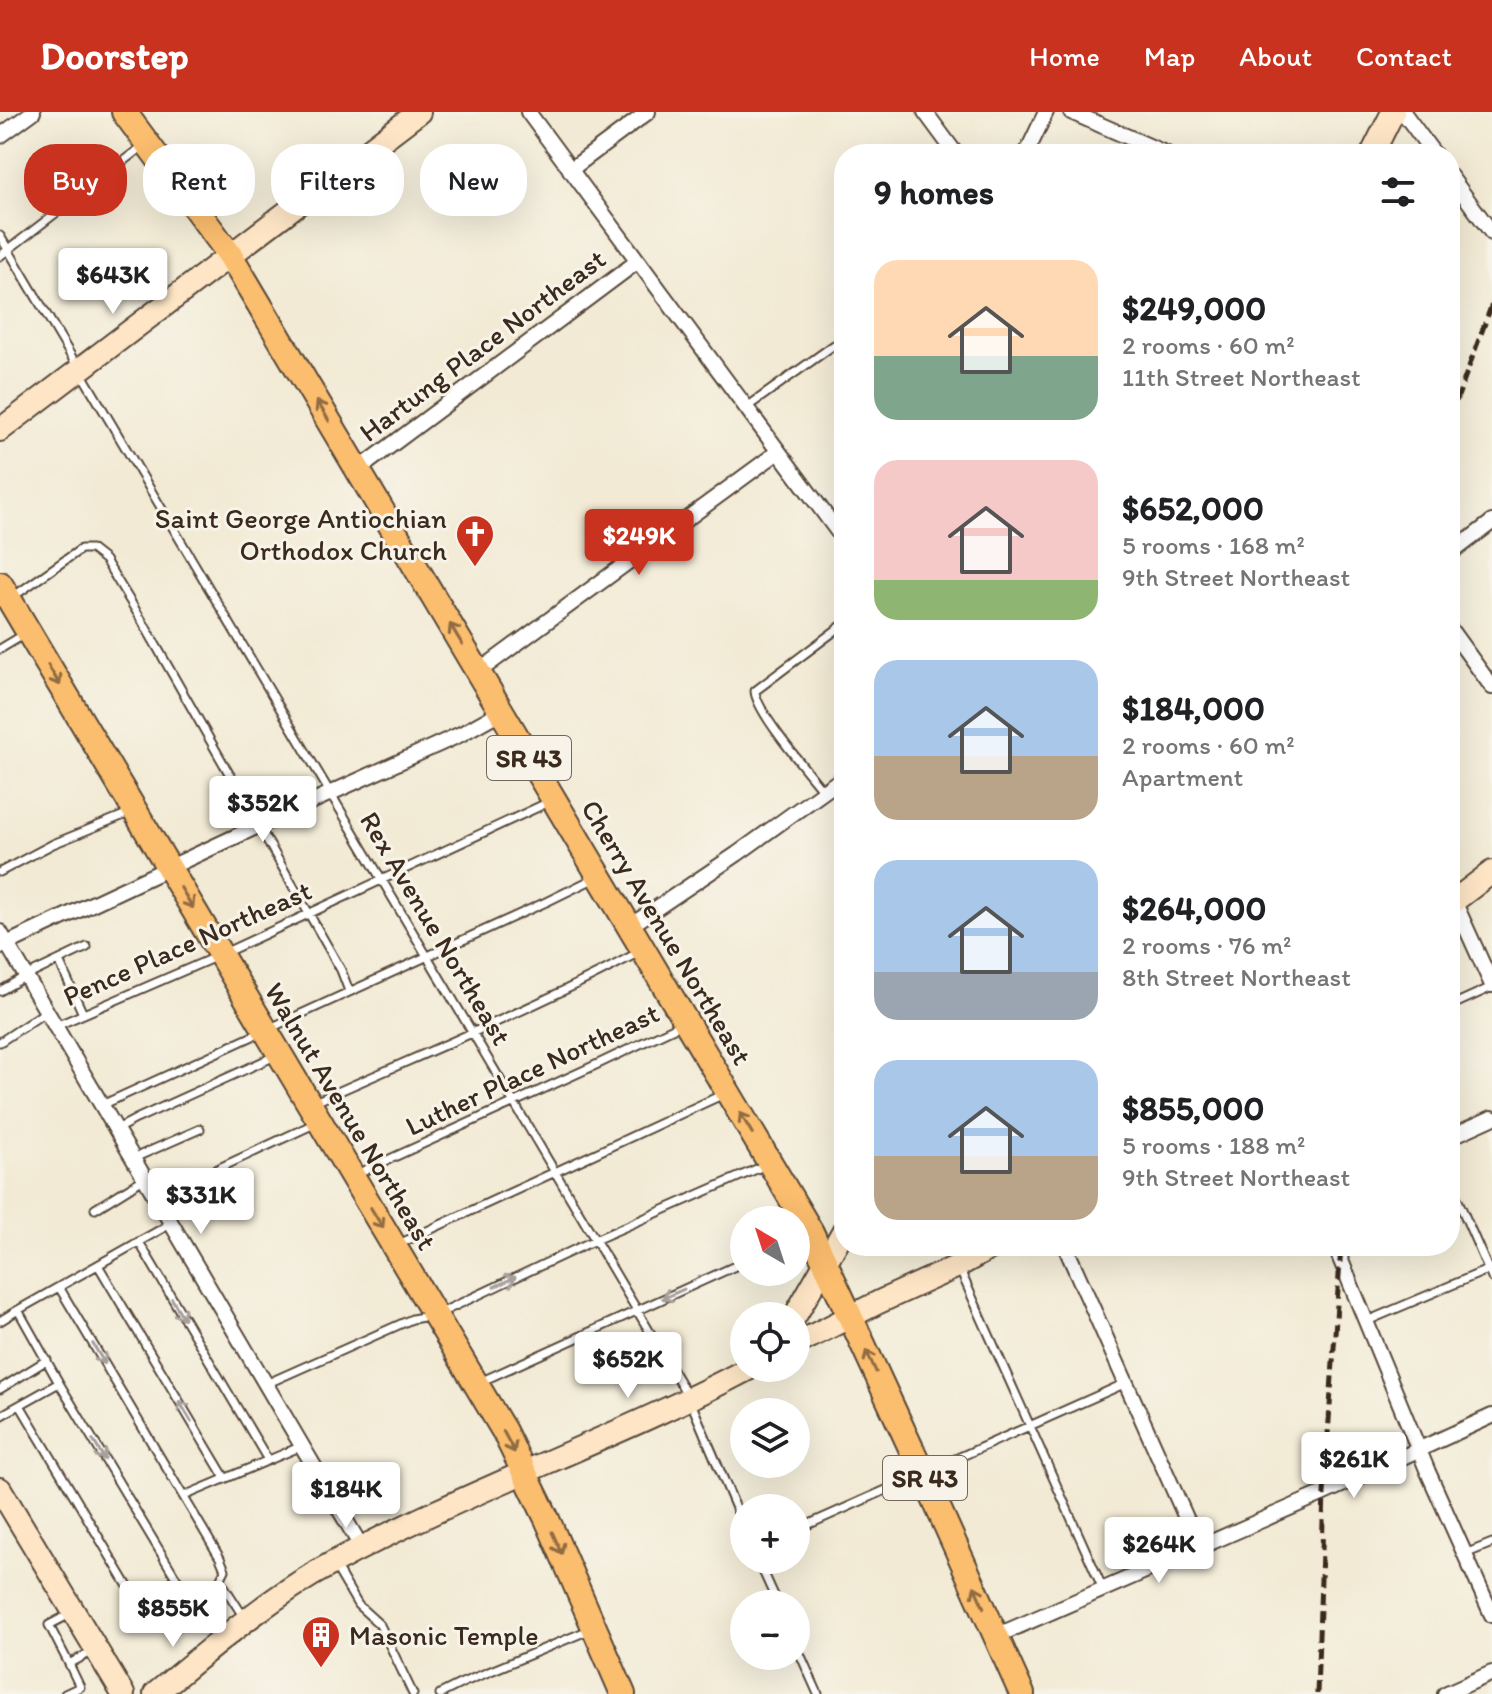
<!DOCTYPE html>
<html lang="en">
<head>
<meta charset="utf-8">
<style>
  :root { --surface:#fff; --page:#f6f6f6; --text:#202124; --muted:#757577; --accent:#c8321e }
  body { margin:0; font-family:Itim,sans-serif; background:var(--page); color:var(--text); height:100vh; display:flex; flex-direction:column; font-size:30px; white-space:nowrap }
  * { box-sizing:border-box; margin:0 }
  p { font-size:26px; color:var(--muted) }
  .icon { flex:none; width:44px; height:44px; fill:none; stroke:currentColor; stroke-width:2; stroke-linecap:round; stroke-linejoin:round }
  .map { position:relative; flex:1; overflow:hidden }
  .side { position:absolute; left:834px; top:32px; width:626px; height:1112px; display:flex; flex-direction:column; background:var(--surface); border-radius:32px; box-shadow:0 8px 32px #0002 }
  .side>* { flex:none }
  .guide { position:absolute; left:24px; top:32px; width:690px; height:72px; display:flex; gap:16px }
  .needle { width:52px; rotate:321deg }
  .controls { position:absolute; left:730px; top:1094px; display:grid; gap:16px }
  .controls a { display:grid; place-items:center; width:80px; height:80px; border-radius:50%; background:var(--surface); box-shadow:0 8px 32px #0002; font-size:40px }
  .price { position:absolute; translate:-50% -68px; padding:0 18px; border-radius:8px; background:#fff; color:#222; font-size:26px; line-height:52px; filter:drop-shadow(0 2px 4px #0008) }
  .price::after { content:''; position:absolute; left:50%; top:48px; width:24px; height:18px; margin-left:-12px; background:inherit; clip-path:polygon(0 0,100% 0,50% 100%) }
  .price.active { background:var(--accent); color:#fff }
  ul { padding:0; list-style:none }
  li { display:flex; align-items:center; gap:24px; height:200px; padding:0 40px }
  li span { display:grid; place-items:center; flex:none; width:224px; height:160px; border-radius:24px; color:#555 }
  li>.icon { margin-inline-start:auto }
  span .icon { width:96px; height:96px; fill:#fffc; stroke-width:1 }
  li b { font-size:34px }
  h2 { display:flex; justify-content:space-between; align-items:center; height:96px; padding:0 40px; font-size:34px }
  .pill { padding:0 28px; border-radius:32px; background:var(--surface); box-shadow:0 8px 32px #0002; font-size:28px; line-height:72px }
  .pill.active { background:var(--accent); color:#fff }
  header { display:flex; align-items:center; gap:48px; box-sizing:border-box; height:112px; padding:0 40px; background:var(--accent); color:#fff }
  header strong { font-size:38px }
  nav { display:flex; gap:44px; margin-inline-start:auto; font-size:28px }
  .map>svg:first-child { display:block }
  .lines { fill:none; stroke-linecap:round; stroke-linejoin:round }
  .lane-casing { stroke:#564739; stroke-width:11 }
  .street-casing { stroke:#564739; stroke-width:18 }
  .secondary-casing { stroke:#564739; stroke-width:26 }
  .primary-casing { stroke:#564739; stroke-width:28 }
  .lane { stroke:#fff; stroke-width:7 }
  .street { stroke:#fff; stroke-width:14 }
  .secondary { stroke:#fde5c5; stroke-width:22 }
  .primary { stroke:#fbbd6e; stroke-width:24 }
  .rail { stroke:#3b2a1e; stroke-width:5; stroke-dasharray:12 6; stroke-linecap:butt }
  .oneway { stroke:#916c42 }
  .oneway2 { stroke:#a79f9a }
  .labels { text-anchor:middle; stroke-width:6; stroke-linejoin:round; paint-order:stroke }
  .shield { fill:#f7f3e8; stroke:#73665b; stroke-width:2 }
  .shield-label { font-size:26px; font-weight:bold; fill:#3b2a1e }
  .street-label { font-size:28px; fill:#3b2a1e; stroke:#f7f3e8 }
  .poi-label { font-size:28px; fill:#3b2a1e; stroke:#f7f3e8; text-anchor:end }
</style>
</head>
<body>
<header>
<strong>Doorstep</strong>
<nav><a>Home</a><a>Map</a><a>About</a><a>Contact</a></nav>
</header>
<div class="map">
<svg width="1492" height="1582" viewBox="0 0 1492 1582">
  <rect width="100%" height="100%" fill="#f7f3e8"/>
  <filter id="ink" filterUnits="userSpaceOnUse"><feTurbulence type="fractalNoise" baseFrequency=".0125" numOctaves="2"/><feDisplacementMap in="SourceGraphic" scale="16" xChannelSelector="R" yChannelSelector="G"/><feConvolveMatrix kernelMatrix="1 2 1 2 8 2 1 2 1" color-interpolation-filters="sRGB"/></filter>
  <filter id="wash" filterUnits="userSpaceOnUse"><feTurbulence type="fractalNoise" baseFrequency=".006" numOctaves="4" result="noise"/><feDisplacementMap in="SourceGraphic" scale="32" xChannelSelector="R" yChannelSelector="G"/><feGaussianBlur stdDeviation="1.8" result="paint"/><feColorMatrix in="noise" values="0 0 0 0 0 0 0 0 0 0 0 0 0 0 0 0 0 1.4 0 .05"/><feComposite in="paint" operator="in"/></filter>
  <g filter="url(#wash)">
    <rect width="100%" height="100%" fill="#f2ead4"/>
  </g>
  <g filter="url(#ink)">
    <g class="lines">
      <defs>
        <path id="lane" d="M 0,124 L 689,1286 L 744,1415
          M 0,144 L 144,33
          M 747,295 L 834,233
          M 14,484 L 81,437 L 91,437 L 105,448 L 141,507 L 341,858 L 349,879
          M 0,537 L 25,522
          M 823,679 C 808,660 756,600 755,579 L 844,512
          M 0,760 L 53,732 L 129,701
          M 59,849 L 83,902
          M 0,879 L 26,864 L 87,835
          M 1450,894 L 1492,875
          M 56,914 L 220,843 L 549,690
          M 0,930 L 47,899
          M 315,990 C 424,941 536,896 641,839
          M 102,993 L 546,790 L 595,766
          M 117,1017 L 136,1007 L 275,944
          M 134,1046 L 200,1017
          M 357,1062 L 600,951 L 684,911
          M 1450,1070 L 1492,1166
          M 157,1085 L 314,1012
          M 95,1097 L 145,1066
          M 139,1130 L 268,1348
          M 399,1132 L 726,981
          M 887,1138 L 892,1134
          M 98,1153 L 225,1366
          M 960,1158 L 1103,1477
          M 59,1175 L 220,1446 L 225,1458 L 220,1468
          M 440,1201 L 595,1128 L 768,1052
          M 0,1209 L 18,1198
          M 1367,1209 L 1492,1156
          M 480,1270 L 744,1150
          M 59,1271 L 188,1486
          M 266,1272 L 412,1207 L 429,1204
          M 0,1277 L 47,1248
          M 20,1293 L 148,1508 L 220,1468 L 245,1507
          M 0,1304 L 59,1271 L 18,1198 L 172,1111
          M 184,1384 L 302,1334
          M 796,1418 L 1126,1271
          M 1465,1442 L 1492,1431
          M 758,1448 L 778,1492
          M 334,1452 L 358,1493 L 380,1513 L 413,1582
          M 796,1533 L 818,1582
          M 69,1552 L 49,1513 L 72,1501
          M 65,1582 L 80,1575 L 69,1552 L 93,1539
          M 440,1582 L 462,1571 L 589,1518"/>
        <path id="street" d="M 528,0 L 844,428
          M 925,0 L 956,42
          M 1071,0 L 1167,42
          M 1403,0 L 1434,42
          M 0,24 L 33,0
          M 1026,42 L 1046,0
          M 570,58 L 648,0
          M 1450,64 L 1492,121
          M 358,358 L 638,149
          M 1450,442 L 1492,410
          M 1450,517 L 1492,575
          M 478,560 L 778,340
          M 1454,789 L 1492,873
          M 630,814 L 737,742 L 844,665
          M 0,820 L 362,1436
          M 0,835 L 258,714 L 461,622 L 502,599
          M 1450,1025 L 1492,1006
          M 1065,1134 L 1199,1435
          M 1335,1134 L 1428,1360 L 1492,1503
          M 996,1524 L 1324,1381 L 1492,1304
          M 1445,1582 L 1492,1561"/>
        <path id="secondary" d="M 1372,42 L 1393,0
          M 0,318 L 419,0
          M 1450,792 L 1492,760
          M 795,1204 L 844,1118
          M 796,1232 L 879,1190 L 958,1154 L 994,1134
          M 0,1377 L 123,1582
          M 155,1582 C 210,1537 268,1486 331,1452 C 467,1378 614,1328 750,1256"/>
        <path id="primary" d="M 124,0 L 230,143 L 811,1120 L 923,1362 L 1022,1582
          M 0,472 L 504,1319 L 547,1407 L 623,1582"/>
      </defs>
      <use href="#lane" class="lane-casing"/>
      <use href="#street" class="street-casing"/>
      <use href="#secondary" class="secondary-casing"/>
      <use href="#primary" class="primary-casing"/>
      <use href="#lane" class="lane"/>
      <use href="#street" class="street"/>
      <use href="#secondary" class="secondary"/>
      <use href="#primary" class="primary"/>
      <path class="rail" d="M 1450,306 L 1492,192
        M 1317,1582 L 1324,1381 L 1341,1134"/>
    </g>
    <defs><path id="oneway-shaft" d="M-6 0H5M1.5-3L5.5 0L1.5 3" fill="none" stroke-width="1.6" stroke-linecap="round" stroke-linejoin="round" transform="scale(2)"/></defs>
    <g class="oneway">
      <use href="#oneway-shaft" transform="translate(323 299) rotate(-121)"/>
      <use href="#oneway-shaft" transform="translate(456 522) rotate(-121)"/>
      <use href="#oneway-shaft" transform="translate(54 563) rotate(59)"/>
      <use href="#oneway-shaft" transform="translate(187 786) rotate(59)"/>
      <use href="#oneway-shaft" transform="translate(746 1011) rotate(-121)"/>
      <use href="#oneway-shaft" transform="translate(377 1106) rotate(59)"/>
      <use href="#oneway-shaft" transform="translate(871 1249) rotate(-115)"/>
      <use href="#oneway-shaft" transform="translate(509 1330) rotate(62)"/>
      <use href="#oneway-shaft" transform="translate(557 1431) rotate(66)"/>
      <use href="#oneway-shaft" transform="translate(979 1485) rotate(-114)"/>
    </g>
    <g class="oneway2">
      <use href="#oneway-shaft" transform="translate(505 1170) rotate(-25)"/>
      <use href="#oneway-shaft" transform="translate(673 1182) rotate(156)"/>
      <use href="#oneway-shaft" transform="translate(178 1197) rotate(59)"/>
      <use href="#oneway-shaft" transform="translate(99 1242) rotate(59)"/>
      <use href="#oneway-shaft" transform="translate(185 1299) rotate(-121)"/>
      <use href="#oneway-shaft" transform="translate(99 1338) rotate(59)"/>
    </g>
  </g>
  <defs>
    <symbol id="church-pin" viewBox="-11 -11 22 30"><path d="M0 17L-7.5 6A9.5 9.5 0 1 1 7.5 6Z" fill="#c8321e" stroke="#f7f3e8"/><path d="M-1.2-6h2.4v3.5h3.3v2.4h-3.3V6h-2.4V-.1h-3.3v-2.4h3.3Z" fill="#fff"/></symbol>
    <symbol id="building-pin" viewBox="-11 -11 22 30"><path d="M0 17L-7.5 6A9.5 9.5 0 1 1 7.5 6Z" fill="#c8321e" stroke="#f7f3e8"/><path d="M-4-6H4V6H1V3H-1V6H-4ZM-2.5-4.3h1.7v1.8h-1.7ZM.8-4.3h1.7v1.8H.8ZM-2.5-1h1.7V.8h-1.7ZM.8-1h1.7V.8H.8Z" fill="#fff"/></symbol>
  </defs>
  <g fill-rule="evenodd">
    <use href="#church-pin" x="453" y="400" width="44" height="60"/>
    <use href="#building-pin" x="299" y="1501" width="44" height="60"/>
  </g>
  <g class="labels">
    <g class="shield">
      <rect x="487" y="624" width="84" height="44" rx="6"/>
      <rect x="883" y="1344" width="84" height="44" rx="6"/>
    </g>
    <g class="shield-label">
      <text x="529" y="655">SR 43</text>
      <text x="925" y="1375">SR 43</text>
    </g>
    <g class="street-label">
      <text transform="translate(482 233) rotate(-37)" y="10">Hartung Place Northeast</text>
      <text transform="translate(436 816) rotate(59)" y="10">Rex Avenue Northeast</text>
      <text transform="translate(667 820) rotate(59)" y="10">Cherry Avenue Northeast</text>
      <text transform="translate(187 831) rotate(-24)" y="10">Pence Place Northeast</text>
      <text transform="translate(532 957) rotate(-25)" y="10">Luther Place Northeast</text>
      <text transform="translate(351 1004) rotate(59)" y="10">Walnut Avenue Northeast</text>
    </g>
    <g class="poi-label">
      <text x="447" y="416">Saint George Antiochian<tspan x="447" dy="32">Orthodox Church</tspan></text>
      <text x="349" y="1533" text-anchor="start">Masonic Temple</text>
    </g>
  </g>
</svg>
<div class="controls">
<a><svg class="needle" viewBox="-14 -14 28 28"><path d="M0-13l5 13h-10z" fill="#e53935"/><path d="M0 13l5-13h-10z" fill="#757577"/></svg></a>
<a><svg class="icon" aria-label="locate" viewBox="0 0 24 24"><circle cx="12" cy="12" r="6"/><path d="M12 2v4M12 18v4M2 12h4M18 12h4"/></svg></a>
<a><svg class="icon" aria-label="layers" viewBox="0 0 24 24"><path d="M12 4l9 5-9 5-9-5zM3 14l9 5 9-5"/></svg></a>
<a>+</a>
<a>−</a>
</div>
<b class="price" style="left:113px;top:204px">$643K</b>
<b class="price active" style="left:639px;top:465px">$249K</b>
<b class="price" style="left:263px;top:732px">$352K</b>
<b class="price" style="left:201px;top:1124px">$331K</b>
<b class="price" style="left:628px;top:1288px">$652K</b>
<b class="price" style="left:1354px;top:1388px">$261K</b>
<b class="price" style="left:346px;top:1418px">$184K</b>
<b class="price" style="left:1159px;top:1473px">$264K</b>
<b class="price" style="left:173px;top:1537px">$855K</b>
<div class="guide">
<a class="pill active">Buy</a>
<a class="pill">Rent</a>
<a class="pill">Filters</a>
<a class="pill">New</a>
</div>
<section class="side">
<h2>9 homes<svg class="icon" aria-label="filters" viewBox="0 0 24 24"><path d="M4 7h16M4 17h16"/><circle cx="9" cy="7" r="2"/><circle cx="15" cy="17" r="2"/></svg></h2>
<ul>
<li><span style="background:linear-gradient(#ffd9b3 60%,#7fa58c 0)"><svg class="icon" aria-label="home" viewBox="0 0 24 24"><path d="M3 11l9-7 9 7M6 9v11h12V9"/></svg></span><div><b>$249,000</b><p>2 rooms · 60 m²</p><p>11th Street Northeast</p></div></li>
<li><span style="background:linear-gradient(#f6c9c9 75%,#8fb573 0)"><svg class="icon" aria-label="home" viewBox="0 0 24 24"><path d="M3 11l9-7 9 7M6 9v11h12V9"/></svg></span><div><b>$652,000</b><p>5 rooms · 168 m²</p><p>9th Street Northeast</p></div></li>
<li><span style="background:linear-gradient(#a9c7e8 60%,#b9a48a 0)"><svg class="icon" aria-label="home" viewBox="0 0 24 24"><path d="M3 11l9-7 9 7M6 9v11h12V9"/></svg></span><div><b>$184,000</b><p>2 rooms · 60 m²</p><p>Apartment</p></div></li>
<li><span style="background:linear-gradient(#a9c7e8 70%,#9aa5b1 0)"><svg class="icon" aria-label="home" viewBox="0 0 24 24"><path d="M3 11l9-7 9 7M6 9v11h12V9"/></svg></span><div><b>$264,000</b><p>2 rooms · 76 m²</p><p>8th Street Northeast</p></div></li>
<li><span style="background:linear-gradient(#a9c7e8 60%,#b9a48a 0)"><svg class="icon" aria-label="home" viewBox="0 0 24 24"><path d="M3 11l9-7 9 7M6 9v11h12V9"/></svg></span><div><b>$855,000</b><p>5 rooms · 188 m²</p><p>9th Street Northeast</p></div></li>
</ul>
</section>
</div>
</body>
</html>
